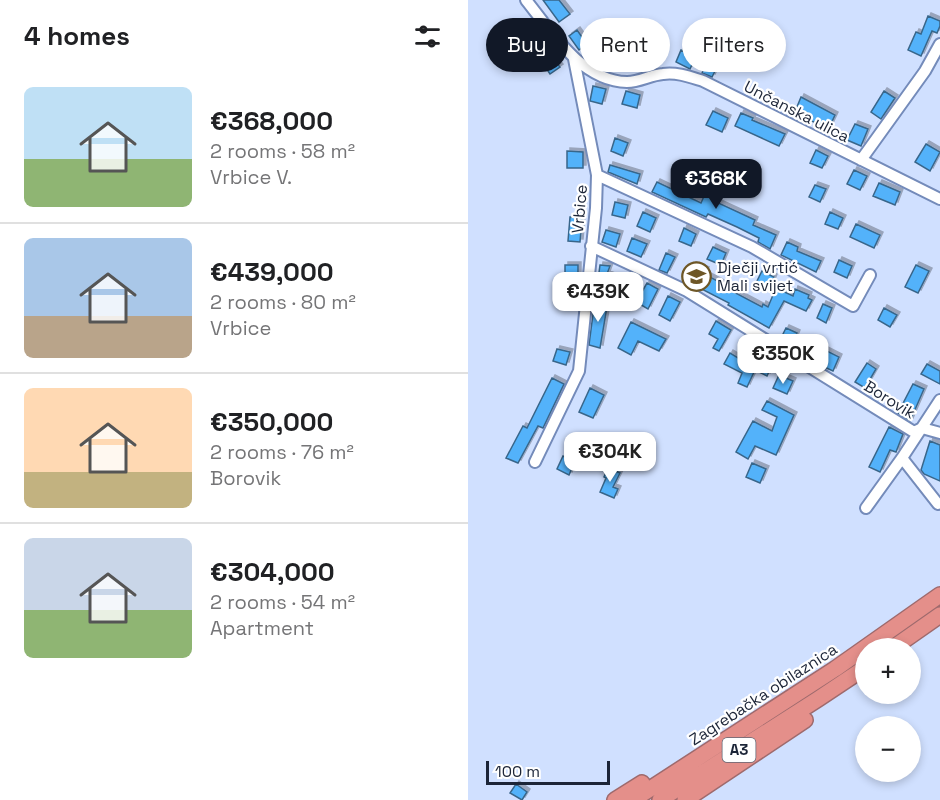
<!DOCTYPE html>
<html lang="en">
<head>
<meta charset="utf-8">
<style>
  :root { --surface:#fff; --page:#f2f2f2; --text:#202124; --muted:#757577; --line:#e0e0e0; --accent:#111827 }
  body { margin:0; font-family:"Space Grotesk",sans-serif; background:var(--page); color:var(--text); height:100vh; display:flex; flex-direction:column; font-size:22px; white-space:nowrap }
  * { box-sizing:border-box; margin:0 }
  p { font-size:20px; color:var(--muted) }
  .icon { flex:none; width:33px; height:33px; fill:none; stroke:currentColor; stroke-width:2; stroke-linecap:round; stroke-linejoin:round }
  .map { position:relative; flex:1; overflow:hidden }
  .side { display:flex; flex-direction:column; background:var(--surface); width:468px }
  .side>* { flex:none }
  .hud { position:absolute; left:18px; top:18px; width:363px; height:54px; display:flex; gap:12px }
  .buttons { position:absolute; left:387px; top:638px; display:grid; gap:12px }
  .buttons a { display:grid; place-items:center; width:66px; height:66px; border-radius:50%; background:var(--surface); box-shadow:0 3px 9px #0003; font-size:30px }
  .scale { position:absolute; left:18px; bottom:15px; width:124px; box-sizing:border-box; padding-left:6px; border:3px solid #1c2538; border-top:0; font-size:16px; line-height:21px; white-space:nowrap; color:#1c2538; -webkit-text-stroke:4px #fff; paint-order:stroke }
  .price { position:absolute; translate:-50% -51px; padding:0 14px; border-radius:12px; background:#fff; color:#222; font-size:20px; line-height:39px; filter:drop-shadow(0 2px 3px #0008) }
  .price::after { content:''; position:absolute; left:50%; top:36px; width:18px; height:14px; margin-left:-9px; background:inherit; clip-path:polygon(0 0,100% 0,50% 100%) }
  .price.selected { background:var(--accent); color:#fff }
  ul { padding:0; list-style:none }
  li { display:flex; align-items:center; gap:18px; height:150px; padding:0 24px }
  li+li { border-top:2px solid var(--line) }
  li span { display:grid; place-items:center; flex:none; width:168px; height:120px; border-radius:9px; color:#555 }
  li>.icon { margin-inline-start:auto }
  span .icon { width:72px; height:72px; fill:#fffc; stroke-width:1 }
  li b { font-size:26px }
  h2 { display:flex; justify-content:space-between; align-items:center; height:72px; padding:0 24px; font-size:26px }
  .pill { padding:0 21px; border-radius:27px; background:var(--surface); box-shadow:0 3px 9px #0003; font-size:21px; line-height:54px }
  .pill.selected { background:var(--accent); color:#fff }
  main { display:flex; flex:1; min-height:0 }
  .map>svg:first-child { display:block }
  .building { fill:#52b2fa; stroke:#39668a; stroke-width:1.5; filter:url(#shadow) }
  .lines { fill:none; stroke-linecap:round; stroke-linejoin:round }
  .minor-casing { stroke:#748bba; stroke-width:14 }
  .highway-casing { stroke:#9e6a6d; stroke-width:18 }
  .minor { stroke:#fff; stroke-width:10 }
  .highway { stroke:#e48f8a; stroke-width:15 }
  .labels { text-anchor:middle; stroke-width:4.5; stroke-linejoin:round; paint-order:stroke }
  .shield { fill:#fff; stroke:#606674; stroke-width:1.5 }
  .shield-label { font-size:15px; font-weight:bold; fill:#1c2538 }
  .street-label { font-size:16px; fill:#1c2538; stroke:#fff }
  .poi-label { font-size:16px; fill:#1c2538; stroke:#fff; text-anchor:start }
</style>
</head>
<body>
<main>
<section class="side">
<h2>4 homes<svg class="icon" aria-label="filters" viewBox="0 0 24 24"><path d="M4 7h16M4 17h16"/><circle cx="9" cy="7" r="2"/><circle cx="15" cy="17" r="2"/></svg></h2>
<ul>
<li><span style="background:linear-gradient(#bfe0f5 60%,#8fb573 0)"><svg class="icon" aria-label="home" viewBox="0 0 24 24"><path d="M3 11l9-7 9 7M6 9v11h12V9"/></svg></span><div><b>€368,000</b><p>2 rooms · 58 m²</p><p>Vrbice V.</p></div></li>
<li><span style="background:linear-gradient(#a9c7e8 65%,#b9a48a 0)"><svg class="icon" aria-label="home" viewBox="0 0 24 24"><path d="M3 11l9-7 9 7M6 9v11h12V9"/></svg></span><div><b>€439,000</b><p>2 rooms · 80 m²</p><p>Vrbice</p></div></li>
<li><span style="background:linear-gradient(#ffd9b3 70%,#c2b280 0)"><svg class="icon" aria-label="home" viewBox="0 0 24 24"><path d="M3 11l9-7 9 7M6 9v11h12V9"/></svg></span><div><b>€350,000</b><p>2 rooms · 76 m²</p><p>Borovik</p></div></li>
<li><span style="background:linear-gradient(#c9d6e8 60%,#8fb573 0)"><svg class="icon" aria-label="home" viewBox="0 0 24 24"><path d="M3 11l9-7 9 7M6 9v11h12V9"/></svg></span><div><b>€304,000</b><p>2 rooms · 54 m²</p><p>Apartment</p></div></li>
</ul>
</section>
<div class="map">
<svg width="472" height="800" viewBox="0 0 472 800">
  <defs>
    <filter id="shadow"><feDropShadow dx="3" dy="-3" stdDeviation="0" flood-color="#0004"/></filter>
  </defs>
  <rect width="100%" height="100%" fill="#d0e0ff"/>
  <path class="building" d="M 75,0 L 91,0 L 102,14 L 91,22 Z
    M 460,16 L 472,21 L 472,26 L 469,33 L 464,31 L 453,56 L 440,50 L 448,32 L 453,34 Z
    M 109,30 L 119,44 L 111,50 L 101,36 Z
    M 72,41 L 92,67 L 82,74 L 69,55 L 67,57 L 61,49 Z
    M 213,50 L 228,56 L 222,69 L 208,62 Z
    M 240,61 L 250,65 L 244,77 L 234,73 Z
    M 125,86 L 138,89 L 134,104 L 122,101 Z
    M 158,91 L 172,95 L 169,108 L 154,104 Z
    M 416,91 L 427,98 L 413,119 L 403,112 Z
    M 333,97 L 367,115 L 361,128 L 326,114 Z
    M 245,111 L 260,118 L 254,132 L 238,125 Z
    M 273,113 L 285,118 L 284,120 L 317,134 L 311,146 L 267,126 Z
    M 387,124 L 400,129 L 393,146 L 379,140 Z
    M 147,138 L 160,143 L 155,156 L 143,151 Z
    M 458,144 L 472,152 L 462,171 L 447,162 Z
    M 348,150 L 360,156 L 354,168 L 342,163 Z
    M 99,151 L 115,152 L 115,168 L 99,168 Z
    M 142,165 L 172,174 L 169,184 L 140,172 Z
    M 386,170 L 399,176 L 392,190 L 379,184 Z
    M 243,180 L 255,186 L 248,202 L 287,220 L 285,225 L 308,235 L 302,249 L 290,242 L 291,238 L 269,227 L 240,214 L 238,217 L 184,192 L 189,182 L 233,203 Z
    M 411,183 L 432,192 L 427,205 L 405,196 Z
    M 347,185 L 358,189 L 352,202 L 341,197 Z
    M 147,202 L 160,205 L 157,218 L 144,215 Z
    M 175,212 L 188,218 L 182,232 L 169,226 Z
    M 362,212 L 375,218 L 370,229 L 357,224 Z
    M 102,217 L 114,218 L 112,242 L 100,241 Z
    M 388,224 L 412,235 L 406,248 L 382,237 Z
    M 216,228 L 228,234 L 223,246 L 211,241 Z
    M 138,230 L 152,234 L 148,247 L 134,242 Z
    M 164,238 L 179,244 L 173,257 L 159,251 Z
    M 319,242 L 330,247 L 329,251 L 353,261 L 348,272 L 313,255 Z
    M 245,247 L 258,253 L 253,265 L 239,259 Z
    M 198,253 L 207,257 L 199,273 L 191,270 Z
    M 371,260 L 384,266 L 379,278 L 366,272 Z
    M 97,265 L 110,265 L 110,281 L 97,281 Z
    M 132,265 L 142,266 L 139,274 L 144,276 L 143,282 L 130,280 Z
    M 225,265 L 238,270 L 236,274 L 259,286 L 258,288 L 294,307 L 295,304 L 300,307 L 308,288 L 325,296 L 327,289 L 341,295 L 340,298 L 344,300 L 338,311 L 316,301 L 301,328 L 260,305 L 261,303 L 218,281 Z
    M 448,265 L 461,271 L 450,293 L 437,287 Z
    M 294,271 L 306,277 L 301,289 L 288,283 Z
    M 179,283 L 190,289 L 180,309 L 168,302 Z
    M 96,290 L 109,293 L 106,307 L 93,305 Z
    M 200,296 L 212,302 L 202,321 L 191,315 Z
    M 127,299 L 140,301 L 132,348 L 121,345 Z
    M 355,304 L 364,308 L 358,323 L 349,318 Z
    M 416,308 L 429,315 L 422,327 L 410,320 Z
    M 248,321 L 263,330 L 251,351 L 245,348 L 250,339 L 241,334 Z
    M 163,322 L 198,339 L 191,351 L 170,341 L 163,355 L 150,348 Z
    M 318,328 L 329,333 L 324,345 L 312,340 Z
    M 279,339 L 291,345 L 287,353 L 306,361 L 299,376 L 287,370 L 279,387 L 270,383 L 274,373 L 256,364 L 262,353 L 270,358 Z
    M 339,341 L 371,357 L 365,371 L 352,365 L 354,360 L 334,352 Z
    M 89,349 L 102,352 L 98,365 L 85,361 Z
    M 399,363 L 408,369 L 397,388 L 387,382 Z
    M 459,364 L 472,371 L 472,384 L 453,374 Z
    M 311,375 L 325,381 L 319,394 L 305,388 Z
    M 84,378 L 96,384 L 75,428 L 70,426 L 50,463 L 38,458 L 55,426 L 59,428 Z
    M 445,384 L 456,389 L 442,421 L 430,413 Z
    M 122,388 L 136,395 L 125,418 L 111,412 Z
    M 299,401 L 326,415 L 308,455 L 287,446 L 280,459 L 268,452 L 285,421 L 304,431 L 309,417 L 294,410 Z
    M 421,427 L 435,434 L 428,452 L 422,450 L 412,472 L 401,467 Z
    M 462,441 L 472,445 L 472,481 L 456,474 L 453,470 Z
    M 106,442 L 122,450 L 124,447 L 139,454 L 132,470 L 108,459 L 101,475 L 89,469 L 95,456 L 99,458 Z
    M 284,463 L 298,469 L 292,483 L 278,477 Z
    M 140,468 L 152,473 L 145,487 L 150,489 L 146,498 L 132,492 L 138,478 L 136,477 Z
    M 48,784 L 59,792 L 54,800 L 42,793 Z"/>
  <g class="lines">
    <defs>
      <path id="minor" d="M 58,0 C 83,31 113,81 159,82 C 172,82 182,75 195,74 C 209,72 222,77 235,81 L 472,199
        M 393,160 L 457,71 L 472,44
        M 129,175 L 284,247 L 385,306 L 402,275
        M 123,246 L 219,291 L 446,432 L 454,428 L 472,433
        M 434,458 L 470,504
        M 67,462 L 111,371 L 128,208 L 129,175 L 106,59
        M 398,508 L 434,458 L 472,400"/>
      <path id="highway" d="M 425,648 L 472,615
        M 147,800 L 174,783
        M 165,800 L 367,669 L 472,595
        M 192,800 L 350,699 L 398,667
        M 217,800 L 337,720"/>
    </defs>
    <use href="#minor" class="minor-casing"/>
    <use href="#highway" class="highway-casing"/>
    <use href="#minor" class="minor"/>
    <use href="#highway" class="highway"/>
  </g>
  <defs>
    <symbol id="school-ring" viewBox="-11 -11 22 22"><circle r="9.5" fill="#fff" stroke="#6e5727" stroke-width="1.5"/><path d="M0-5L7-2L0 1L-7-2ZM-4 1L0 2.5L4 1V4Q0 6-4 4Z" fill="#6e5727"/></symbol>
  </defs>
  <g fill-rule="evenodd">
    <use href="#school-ring" x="212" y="260" width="33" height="33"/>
  </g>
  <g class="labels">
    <rect class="shield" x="254.5" y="738" width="33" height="24" rx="4.5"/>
    <g class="shield-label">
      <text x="271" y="755">A3</text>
    </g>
    <g class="street-label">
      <text transform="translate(329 111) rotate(27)" y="6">Unčanska ulica</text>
      <text transform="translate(111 209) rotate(-85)" y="6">Vrbice</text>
      <text transform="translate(422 399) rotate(32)" y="6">Borovik</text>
      <text transform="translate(295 694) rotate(-33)" y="6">Zagrebačka obilaznica</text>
    </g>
    <g class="poi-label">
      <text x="249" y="273">Dječji vrtić<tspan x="249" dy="18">Mali svijet</tspan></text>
    </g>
  </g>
</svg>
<div class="buttons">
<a>+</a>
<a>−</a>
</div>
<div class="scale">100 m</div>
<b class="price selected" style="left:248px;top:210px">€368K</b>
<b class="price" style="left:130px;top:323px">€439K</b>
<b class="price" style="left:315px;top:385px">€350K</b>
<b class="price" style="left:142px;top:483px">€304K</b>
<div class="hud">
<a class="pill selected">Buy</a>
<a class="pill">Rent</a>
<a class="pill">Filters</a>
</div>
</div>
</main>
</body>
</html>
